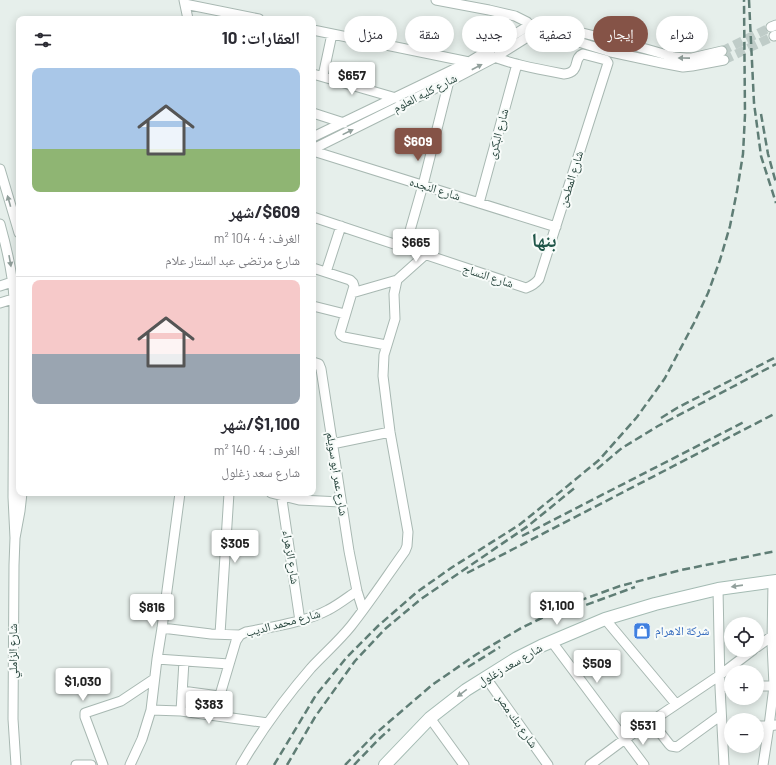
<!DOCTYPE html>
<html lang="ar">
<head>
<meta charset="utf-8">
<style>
  :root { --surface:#fff; --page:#f2f2f3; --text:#2b2b33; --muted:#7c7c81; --line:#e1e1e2; --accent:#855347 }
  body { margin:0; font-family:Barlow,"Noto Naskh Arabic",sans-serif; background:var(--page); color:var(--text); direction:rtl; height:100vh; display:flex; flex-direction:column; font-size:15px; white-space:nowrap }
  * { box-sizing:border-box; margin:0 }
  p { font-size:13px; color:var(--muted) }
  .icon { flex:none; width:22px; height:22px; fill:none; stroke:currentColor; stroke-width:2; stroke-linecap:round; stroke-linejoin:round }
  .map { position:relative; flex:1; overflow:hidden; direction:ltr }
  .sheet { position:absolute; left:16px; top:16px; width:300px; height:480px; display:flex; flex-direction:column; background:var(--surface); border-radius:8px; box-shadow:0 2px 10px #0003; direction:rtl }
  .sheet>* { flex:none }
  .banner { position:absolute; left:328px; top:16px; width:380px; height:36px; direction:rtl; display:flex; gap:8px }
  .buttons { position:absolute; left:724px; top:617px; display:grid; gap:8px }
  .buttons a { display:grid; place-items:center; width:40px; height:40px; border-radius:50%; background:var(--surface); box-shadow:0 2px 10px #0003; font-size:20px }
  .price { position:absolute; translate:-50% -34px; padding:0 9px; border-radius:4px; background:#fff; color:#222; font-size:13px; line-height:26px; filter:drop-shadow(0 1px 2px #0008) }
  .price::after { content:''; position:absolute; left:50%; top:24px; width:12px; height:9px; margin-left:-6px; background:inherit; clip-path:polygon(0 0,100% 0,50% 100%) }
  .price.current { background:var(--accent); color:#fff }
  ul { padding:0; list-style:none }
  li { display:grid; align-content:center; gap:8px; height:212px; padding:0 16px }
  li+li { border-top:1px solid var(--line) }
  li span { display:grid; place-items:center; height:124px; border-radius:8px; color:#555 }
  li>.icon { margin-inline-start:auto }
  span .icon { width:72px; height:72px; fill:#fffc; stroke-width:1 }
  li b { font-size:17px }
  h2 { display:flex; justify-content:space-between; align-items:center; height:48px; padding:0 16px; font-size:17px }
  .pill { padding:0 14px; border-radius:18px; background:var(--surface); box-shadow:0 2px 10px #0003; font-size:14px; line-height:36px }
  .pill.current { background:var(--accent); color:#fff }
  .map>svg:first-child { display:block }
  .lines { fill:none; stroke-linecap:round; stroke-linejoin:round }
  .street-tunnel { stroke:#bfccc8; stroke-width:9; stroke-dasharray:9 4.5; stroke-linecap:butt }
  .street-casing { stroke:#a8b8b2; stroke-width:11 }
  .secondary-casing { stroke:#a4bbb3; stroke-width:14 }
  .street { stroke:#fff; stroke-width:9 }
  .secondary { stroke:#fff; stroke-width:12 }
  .rail { stroke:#5f7d75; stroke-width:2.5; stroke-dasharray:8 4; stroke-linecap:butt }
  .oneway { fill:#92a09c }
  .labels { text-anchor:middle; stroke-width:4; stroke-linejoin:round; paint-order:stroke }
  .street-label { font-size:12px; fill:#24423a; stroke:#f7fbf9 }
  .shop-label { font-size:12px; fill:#366cbe; stroke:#f7fbf9; text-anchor:start }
  .town-label { font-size:20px; font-weight:bold; fill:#1f5548; stroke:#f7fbf9 }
</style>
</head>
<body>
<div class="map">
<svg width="776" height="765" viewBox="0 0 776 765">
  <rect width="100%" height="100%" fill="#e6efeb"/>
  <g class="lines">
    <path class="street-tunnel" d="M 722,51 L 771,27
      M 724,60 L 774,36"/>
    <defs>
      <path id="street" d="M 184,0 L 188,19
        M 436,0 L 489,10 L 515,16 L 527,22 L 532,28
        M 185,4 L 259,19
        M 771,27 L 776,25
        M 313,30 L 469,62
        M 774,36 L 776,35
        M 313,74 L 396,98
        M 323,76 L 332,34
        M 313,113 L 344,123
        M 313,137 L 469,62 L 530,25 L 539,23 L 551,25 L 646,49 L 674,57 L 686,58 L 692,58 L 722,51
        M 313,149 L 450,81 L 494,58 L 537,31 L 543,32 L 556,35 L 611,52 L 662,63 L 683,67 L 692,66 L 724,60
        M 313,151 L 556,227
        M 0,169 L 19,233
        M 479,203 L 517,64
        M 313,217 L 526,288 C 532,286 535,284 539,279 L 608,63 L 606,60 L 583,54 C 572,58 582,72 564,74 C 537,69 509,64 484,53
        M 0,224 C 7,249 13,273 14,299 L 13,497 L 15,538
        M 405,248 L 423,185 L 450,77
        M 313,268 L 350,280 L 353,283 L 354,286 L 340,333 L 341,335 L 344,337 L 386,345
        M 326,272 L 341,226
        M 0,286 L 18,280
        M 352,293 L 397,280
        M 0,303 L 19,297
        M 313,306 L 345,314
        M 313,362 L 319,364 L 321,369 L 349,551 L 357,591 L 363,610
        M 332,444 L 390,432
        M 271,493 L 299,500 L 341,502
        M 281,493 L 300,621
        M 718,589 L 720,687 L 724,765
        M 605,619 L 676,704
        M 162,628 L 211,634 L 240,635
        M 220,634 L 229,493
        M 552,642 L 644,765
        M 757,647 L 772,636
        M 157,659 L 229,664
        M 486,678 L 548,765
        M 757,686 L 776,686
        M 720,687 L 731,686
        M 182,691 L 219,696
        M 151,710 L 181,711 L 268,723
        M 181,711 L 184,661
        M 214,715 L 236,641 L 240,635 L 246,632 C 271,627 306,622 328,610 C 338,605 348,597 357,591
        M 430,718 L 464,765
        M 651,721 L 669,744 L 671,746 L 677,747 L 721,715
        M 757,726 L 769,726 L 776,725
        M 16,765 L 13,719 L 14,565 L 15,538 L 20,511 L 22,493
        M 76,765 L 91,765
        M 103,765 L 85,717 L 85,713 L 121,701 L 154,679
        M 130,765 L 142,739 L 151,710 L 157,659 L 162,628 L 180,493
        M 241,765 C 261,731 285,698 311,668 C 324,654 339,641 351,626 C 370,602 387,576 405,551 L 407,546 L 408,532 L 390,432 L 383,376 L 384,355 L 395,319 L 394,294 L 397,280 L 425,255
        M 590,765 L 625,739 L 720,675 L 753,650
        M 763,765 L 769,726 L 774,686 L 772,643 L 773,582"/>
      <path id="secondary" d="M 385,765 L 430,718 L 466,690 L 517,658 L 541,646 L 605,619 L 655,604 L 718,589 L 776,581"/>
    </defs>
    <use href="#street" class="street-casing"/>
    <use href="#secondary" class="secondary-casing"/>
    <use href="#street" class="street"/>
    <use href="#secondary" class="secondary"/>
    <path class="rail" d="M 749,0 L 754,103 L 761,156 L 776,203
      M 761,114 L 768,154 L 776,183
      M 661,418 L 677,408 L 776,357
      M 597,469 L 622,448 L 658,426 L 776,364
      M 522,536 L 746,421
      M 467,573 L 776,413
      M 564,614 L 572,610 L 635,587
      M 468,667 L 500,647
      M 274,765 L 316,695 L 347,657 L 378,626 L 417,592 L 451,568 L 519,525 L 565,488 L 599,460 L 637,417 L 665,378 L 694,323 L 708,293 L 720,260 L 730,226 L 737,191 L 743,154 L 745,115 L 744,0
      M 287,765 L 315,717 L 355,661 L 385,629 L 421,599 L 528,526 L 577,486
      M 345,765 L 375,734 L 432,685 L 477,654 L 523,627 L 573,603 L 620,586 L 681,570 L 776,551
      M 354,765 L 379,739 L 390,729"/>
  </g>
  <defs><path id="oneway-solid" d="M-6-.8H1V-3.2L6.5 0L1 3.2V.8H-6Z"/></defs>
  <g class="oneway">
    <use href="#oneway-solid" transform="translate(684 58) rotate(-179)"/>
    <use href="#oneway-solid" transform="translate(477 67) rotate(-28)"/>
    <use href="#oneway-solid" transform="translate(348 132) rotate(-26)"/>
    <use href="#oneway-solid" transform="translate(9 201) rotate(-106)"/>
    <use href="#oneway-solid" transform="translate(10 261) rotate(80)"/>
    <use href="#oneway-solid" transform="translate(737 586) rotate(172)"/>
    <use href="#oneway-solid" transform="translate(462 693) rotate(143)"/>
  </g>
  <defs>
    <symbol id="shop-square" viewBox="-11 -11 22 22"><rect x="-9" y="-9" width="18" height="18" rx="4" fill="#3f7fe0" stroke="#f7fbf9"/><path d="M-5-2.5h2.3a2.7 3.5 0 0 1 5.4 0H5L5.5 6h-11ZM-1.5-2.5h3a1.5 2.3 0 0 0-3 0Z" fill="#fff"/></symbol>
  </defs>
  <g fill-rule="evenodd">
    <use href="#shop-square" x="632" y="621" width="20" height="20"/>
  </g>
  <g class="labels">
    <g class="street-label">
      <text transform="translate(425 93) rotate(-27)" y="4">شارع كليه العلوم</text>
      <text transform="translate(498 134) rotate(-75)" y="4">شارع البكرى</text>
      <text transform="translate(571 179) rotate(-73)" y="4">شارع المطحن</text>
      <text transform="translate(435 189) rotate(17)" y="4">شارع النجده</text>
      <text transform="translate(488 276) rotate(18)" y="4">شارع النساج</text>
      <text transform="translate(337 474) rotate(81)" y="4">شارع عمر ابو سويلم</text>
      <text transform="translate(291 557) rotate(81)" y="4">شارع الزهراء</text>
      <text transform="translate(283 623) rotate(-15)" y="4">شارع محمد الديب</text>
      <text transform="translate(13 651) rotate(-90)" y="4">شارع الزاملي</text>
      <text transform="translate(510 665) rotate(-30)" y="4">شارع سعد زغلول</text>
      <text transform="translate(517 721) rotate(55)" y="4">شارع بنك مصر</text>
    </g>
    <g class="shop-label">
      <text x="655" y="635">شركة الاهرام</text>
    </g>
    <g class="town-label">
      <text x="544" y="247">بنها</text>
    </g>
  </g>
</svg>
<div class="buttons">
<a><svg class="icon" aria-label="locate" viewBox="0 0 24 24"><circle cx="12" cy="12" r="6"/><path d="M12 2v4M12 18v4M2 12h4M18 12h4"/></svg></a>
<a>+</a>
<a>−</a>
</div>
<b class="price" style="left:352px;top:96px">$657</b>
<b class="price current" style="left:418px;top:162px">$609</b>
<b class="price" style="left:416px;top:263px">$665</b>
<b class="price" style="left:235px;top:564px">$305</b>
<b class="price" style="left:557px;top:626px">$1,100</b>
<b class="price" style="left:152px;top:628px">$816</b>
<b class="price" style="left:597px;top:684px">$509</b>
<b class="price" style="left:83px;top:702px">$1,030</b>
<b class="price" style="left:209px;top:725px">$383</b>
<b class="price" style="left:643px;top:746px">$531</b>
<div class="banner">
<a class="pill">شراء</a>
<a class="pill current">إيجار</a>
<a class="pill">تصفية</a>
<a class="pill">جديد</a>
<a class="pill">شقة</a>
<a class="pill">منزل</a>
</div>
<section class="sheet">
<h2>العقارات: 10<svg class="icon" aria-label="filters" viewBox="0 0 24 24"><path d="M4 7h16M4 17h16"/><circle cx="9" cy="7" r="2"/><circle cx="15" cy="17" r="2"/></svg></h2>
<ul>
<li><span style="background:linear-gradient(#a9c7e8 65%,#8fb573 0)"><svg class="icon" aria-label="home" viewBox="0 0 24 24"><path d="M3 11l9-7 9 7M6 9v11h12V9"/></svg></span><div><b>$609/شهر</b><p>الغرف: 4 · 104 m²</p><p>شارع مرتضى عبد الستار علام</p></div></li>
<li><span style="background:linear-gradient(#f6c9c9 60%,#9aa5b1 0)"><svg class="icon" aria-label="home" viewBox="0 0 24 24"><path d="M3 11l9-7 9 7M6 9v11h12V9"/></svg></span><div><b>$1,100/شهر</b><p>الغرف: 4 · 140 m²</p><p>شارع سعد زغلول</p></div></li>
</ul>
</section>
</div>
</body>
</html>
